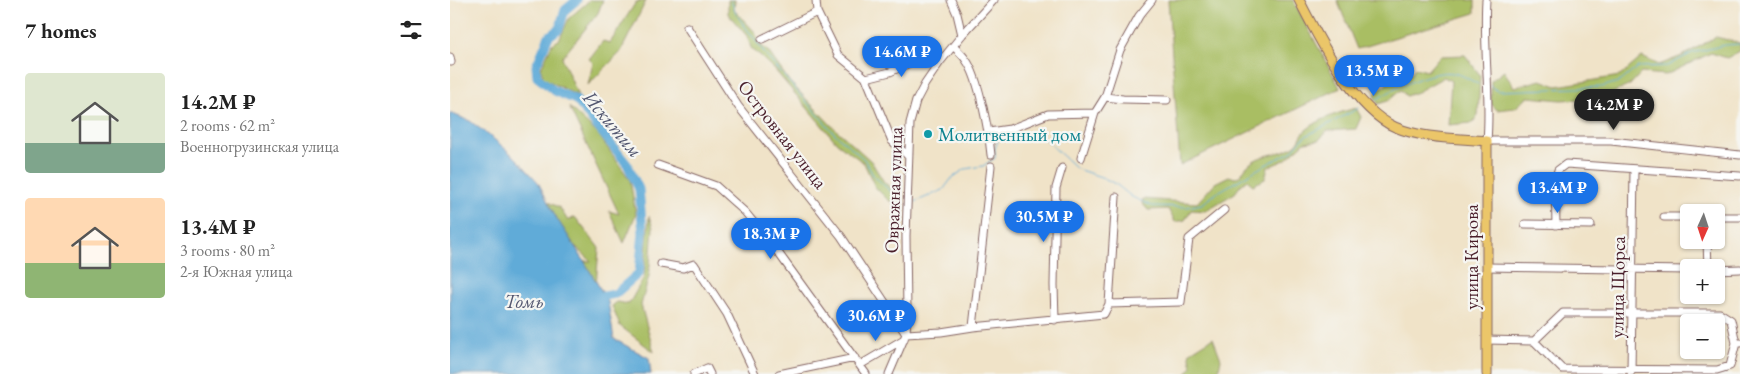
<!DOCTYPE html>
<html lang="en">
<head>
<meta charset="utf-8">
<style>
  :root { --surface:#fff; --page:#f2f2f2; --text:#222; --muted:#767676; --accent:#1a73e8 }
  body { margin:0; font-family:"EB Garamond",serif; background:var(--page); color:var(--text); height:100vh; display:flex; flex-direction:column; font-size:19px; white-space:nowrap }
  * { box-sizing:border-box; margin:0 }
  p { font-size:16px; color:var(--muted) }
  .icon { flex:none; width:28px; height:28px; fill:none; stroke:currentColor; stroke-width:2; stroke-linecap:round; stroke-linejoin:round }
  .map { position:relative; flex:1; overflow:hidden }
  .details { display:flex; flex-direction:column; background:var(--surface); width:450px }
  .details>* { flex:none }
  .needle { width:32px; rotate:183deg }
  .buttons { position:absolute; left:1230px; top:204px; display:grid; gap:10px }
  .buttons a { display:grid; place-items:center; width:45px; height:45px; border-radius:5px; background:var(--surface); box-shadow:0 1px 4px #0004; font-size:25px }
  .price { position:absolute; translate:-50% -42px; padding:0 11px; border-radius:18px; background:var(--accent); color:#fff; font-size:16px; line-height:32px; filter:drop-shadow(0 1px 2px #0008) }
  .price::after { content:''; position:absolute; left:50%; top:30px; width:15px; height:11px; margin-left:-8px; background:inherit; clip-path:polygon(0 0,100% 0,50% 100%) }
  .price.selected { background:#222; color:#fff }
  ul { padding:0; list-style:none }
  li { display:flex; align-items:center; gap:15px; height:125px; padding:0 25px }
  li span { display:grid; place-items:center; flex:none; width:140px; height:100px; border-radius:5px; color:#555 }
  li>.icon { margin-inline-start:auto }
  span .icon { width:60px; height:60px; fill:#fffc; stroke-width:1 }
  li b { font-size:21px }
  h2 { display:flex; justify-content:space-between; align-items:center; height:60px; padding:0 25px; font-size:21px }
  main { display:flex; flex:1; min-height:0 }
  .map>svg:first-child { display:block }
  .green { fill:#a9be63; stroke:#7a6e47 }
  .water { fill:#60abd8; stroke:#556582 }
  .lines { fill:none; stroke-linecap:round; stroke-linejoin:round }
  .stream { stroke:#60abd8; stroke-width:1 }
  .river { stroke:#60abd8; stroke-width:9 }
  .minor-casing { stroke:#846462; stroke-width:9 }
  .major-casing { stroke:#846462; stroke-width:11 }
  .minor { stroke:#fff; stroke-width:7 }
  .major { stroke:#ebc669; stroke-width:9 }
  .culture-dot { fill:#0f9aa8; stroke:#f6f6f2; stroke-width:2 }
  .labels { text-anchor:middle; stroke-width:4.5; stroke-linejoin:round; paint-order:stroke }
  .street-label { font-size:19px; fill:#4a1f2b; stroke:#f6f6f2 }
  .culture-label { font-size:19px; fill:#0d838f; stroke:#f6f6f2; text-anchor:start }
  .water-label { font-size:20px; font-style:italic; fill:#535770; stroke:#f6f6f2 }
</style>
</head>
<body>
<main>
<section class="details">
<h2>7 homes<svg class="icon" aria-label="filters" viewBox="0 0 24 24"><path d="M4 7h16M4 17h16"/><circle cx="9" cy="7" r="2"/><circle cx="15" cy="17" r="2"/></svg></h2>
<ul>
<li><span style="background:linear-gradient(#dfe7d0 70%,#7fa58c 0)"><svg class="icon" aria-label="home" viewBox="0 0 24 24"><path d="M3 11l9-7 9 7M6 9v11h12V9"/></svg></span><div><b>14.2M ₽</b><p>2 rooms · 62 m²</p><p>Военногрузинская улица</p></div></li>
<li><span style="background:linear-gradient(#ffd9b3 65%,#8fb573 0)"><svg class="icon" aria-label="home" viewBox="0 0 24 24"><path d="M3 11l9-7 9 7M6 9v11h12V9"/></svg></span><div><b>13.4M ₽</b><p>3 rooms · 80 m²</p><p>2-я Южная улица</p></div></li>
</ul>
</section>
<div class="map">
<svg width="1290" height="374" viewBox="0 0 1290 374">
  <rect width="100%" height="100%" fill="#f6f6f2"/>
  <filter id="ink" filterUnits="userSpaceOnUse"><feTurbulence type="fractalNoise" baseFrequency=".02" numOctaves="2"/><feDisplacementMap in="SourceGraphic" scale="10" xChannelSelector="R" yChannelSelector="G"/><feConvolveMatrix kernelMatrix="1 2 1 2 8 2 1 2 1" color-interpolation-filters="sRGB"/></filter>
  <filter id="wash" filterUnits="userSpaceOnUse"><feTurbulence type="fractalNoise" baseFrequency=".0096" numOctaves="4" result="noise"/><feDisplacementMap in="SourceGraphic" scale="20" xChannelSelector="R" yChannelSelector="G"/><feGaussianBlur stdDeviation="1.12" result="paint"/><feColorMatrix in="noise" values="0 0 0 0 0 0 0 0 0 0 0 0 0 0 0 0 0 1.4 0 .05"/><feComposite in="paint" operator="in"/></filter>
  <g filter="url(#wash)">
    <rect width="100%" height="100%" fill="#f0e3c8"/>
    <path class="green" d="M 140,0 L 153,0 L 148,13 L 112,58 L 128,96 L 93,78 L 91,68 L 102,44 L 109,40 L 119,18 Z
      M 278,0 L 285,0 L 284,10 L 305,32 L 309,44 L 318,51 L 339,81 L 381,125 L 421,161 L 434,182 L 453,199 L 452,206 L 438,200 L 425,187 L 414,163 L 387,143 L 324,69 L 301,48 L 297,36 L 278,14 Z
      M 718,0 L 843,0 L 890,88 L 730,165 Z
      M 887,0 L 1025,0 L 1025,13 L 907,49 Z
      M 196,1 L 170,53 L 138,85 L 143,63 L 139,59 L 153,41 L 160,43 L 186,2 Z
      M 1266,37 L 1290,43 L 1290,51 L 1277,58 L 1261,53 L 1216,75 L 1191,73 L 1180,85 L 1152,98 L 1111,100 L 1078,97 L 1065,108 L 1047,110 L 1041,104 L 1041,81 L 1054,71 L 1064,87 L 1091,80 L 1107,86 L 1170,76 L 1192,57 L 1209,65 L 1232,56 Z
      M 1015,55 L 1030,75 L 1028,116 L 1022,123 L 998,125 L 1001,81 L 994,77 L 967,92 L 956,96 L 951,90 L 938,101 L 928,104 L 924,95 L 951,72 L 961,74 L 965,68 L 977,71 L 990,56 Z
      M 119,107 L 148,134 L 180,180 L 186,214 L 174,243 L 159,211 L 169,214 Z
      M 906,108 L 911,117 L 906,129 L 877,131 L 869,140 L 855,142 L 835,160 L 818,167 L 815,179 L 803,185 L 797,180 L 791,185 L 785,193 L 755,211 L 741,210 L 735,220 L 725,222 L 718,209 L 698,210 L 692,203 L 693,199 L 747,203 L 765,183 L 779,176 L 785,178 L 791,175 C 803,151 826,158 844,146 C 850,142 851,134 856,130 C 869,119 890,112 906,108 Z
      M 96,201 L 110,208 L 118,221 L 125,217 L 149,248 L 146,284 L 126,261 L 141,261 L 108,230 Z
      M 199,216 L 203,228 L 199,276 L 191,305 L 204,352 L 170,326 L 162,306 L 167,302 L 179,304 L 194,277 Z
      M 763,338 L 771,359 L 768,374 L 736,374 L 742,366 L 739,353 Z"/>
    <path class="water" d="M 0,113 L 20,121 L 45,140 L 66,158 L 88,182 L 104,214 L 133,259 L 158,302 L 164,339 L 199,358 L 201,374 L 0,374 Z"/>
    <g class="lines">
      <path class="stream" d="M 281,0 L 286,14 L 319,59 L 384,133 L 414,159 L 423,175 L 452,202
        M 1040,86 L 1048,91 L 1152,87 L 1171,81 L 1188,67 L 1217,66 L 1242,53 L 1275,45 L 1290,44
        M 927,99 C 943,89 984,69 1003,73 C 1012,74 1020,80 1028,84
        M 465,202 L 493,190 L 502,178 L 515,169 L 533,166 L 545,158 L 545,148 L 551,134 L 587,134 L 598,142 L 627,169 L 654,178 L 667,185 L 682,197 L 702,206 L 737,207 L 752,204 L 768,192 L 815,165 L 841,152 L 854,137 L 909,108"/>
      <path class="river" d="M 127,0 L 115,10 L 109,29 L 99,36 L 86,66 L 87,77 L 105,91 L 126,100 L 177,164 L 189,189 L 193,233 L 189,273 L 165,294 L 144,298"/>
    </g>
  </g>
  <g filter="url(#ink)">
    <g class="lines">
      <defs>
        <path id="minor" d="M 366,0 L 367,12 L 388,55 L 416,78 L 442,141 L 458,156
          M 501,0 L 507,14 L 512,35
          M 1036,0 C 1033,47 1041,94 1037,141 L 1161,141 L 1290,155
          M 237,27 L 288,106 L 391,236 L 456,334
          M 312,39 L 367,12
          M 503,46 C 507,50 513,55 516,60 C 529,77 539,133 541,155
          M 0,57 L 1,62
          M 416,78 L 440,72 L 475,56 L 481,56 L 490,62
          M 655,97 L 673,99 L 717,100
          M 539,132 L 560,129 L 598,114 L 645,113
          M 631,158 L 645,113 L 655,97 L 670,50 L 689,16 L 702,0
          M 208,165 L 266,186 L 295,212 L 327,251 L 416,374
          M 1214,217 L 1239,217
          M 1266,217 L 1290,217
          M 1075,224 L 1141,225
          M 1106,225 L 1105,181 L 1108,170 L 1116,164 L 1290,176
          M 1257,240 L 1258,268
          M 211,264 L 233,268 L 244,264 L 277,314 L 305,374
          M 1037,267 L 1239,270
          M 1266,270 L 1290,269
          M 659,304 L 731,302 L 739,239 L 774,210
          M 605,320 L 604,285 L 606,188 L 612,168
          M 523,327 L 541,166
          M 456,334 L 491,332 L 523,327 L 654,314 L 659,304 L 666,197
          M 1037,340 L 1084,341 L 1113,313 L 1270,313 L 1281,320 L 1286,343
          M 1084,341 L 1112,369 L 1267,370 L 1280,366 L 1286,343 L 1290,343
          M 410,365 L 454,339
          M 1181,372 L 1184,170
          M 244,374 L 257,368 L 260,374
          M 329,374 L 405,358
          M 439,374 L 456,334 L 457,313 L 456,236 L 460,123 L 466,101 L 475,84 L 490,62 L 512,35 L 544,0"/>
        <path id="major" d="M 849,0 C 869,39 904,109 945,127 C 973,139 1007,138 1037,141 L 1037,374"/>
      </defs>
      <use href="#minor" class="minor-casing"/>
      <use href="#major" class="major-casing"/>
      <use href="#minor" class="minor"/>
      <use href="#major" class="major"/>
    </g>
  </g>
  <circle class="culture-dot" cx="478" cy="134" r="5"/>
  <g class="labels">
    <g class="street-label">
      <text transform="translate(333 134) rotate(52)" y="7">Островная улица</text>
      <text transform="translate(443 190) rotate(-88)" y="7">Овражная улица</text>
      <text transform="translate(1021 257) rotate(-90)" y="7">улица Кирова</text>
      <text transform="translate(1167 287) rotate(-89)" y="7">улица Щорса</text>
    </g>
    <g class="culture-label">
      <text x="488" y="141">Молитвенный дом</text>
    </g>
    <g class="water-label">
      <text transform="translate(163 124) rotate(50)" y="7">Искитим</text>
      <text x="74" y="308">Томь</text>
    </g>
  </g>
</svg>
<div class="buttons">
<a><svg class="needle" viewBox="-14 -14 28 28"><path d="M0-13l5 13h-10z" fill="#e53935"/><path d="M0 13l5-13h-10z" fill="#767676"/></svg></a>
<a>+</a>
<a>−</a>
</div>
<b class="price" style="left:452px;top:78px">14.6M ₽</b>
<b class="price" style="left:924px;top:97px">13.5M ₽</b>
<b class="price selected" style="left:1164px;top:131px">14.2M ₽</b>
<b class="price" style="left:1108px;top:214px">13.4M ₽</b>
<b class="price" style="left:594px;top:243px">30.5M ₽</b>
<b class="price" style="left:321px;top:260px">18.3M ₽</b>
<b class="price" style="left:426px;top:342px">30.6M ₽</b>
</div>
</main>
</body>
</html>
